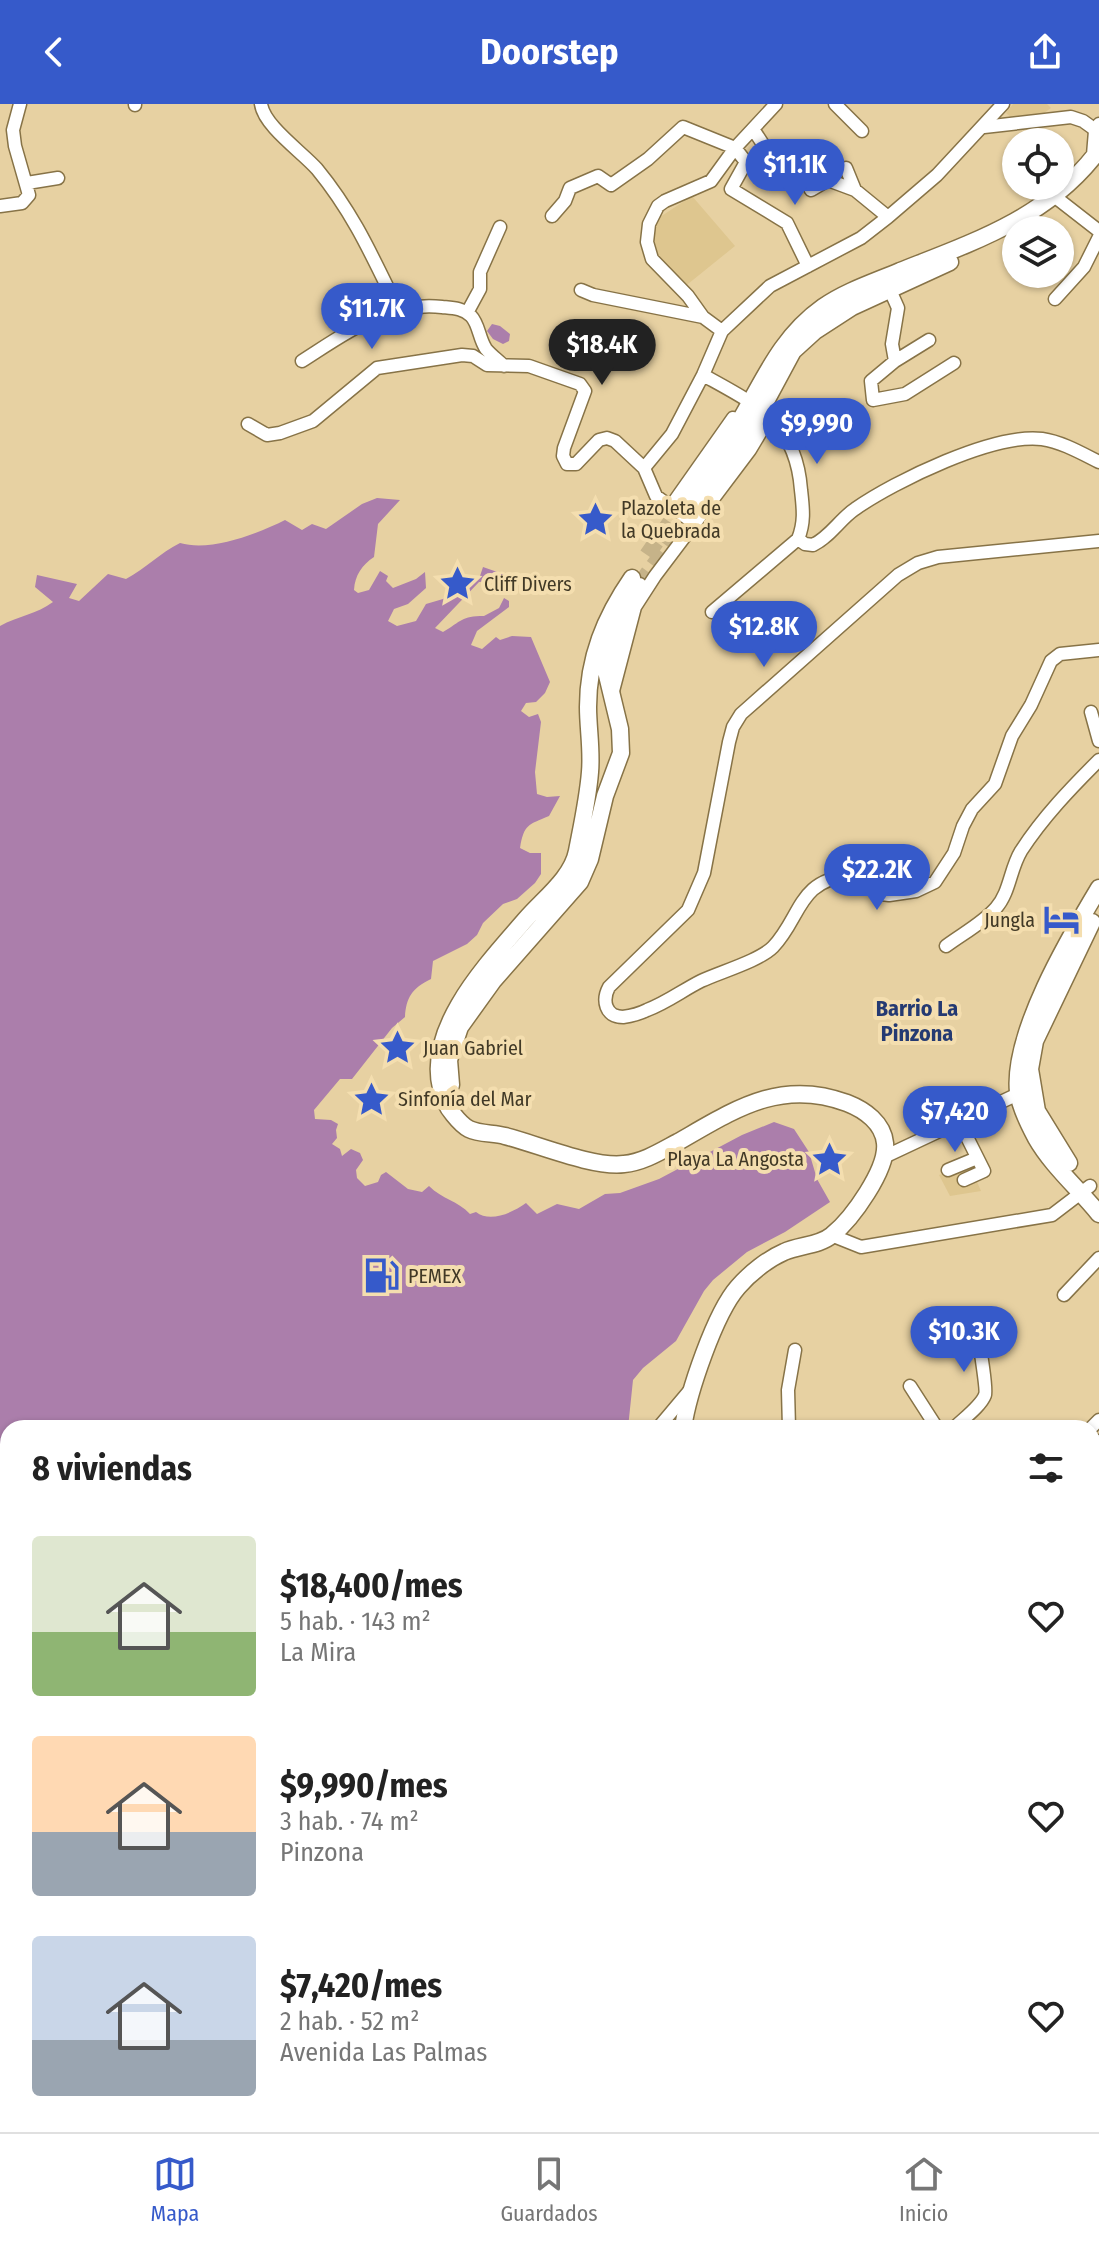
<!DOCTYPE html>
<html lang="es">
<head>
<meta charset="utf-8">
<style>
  :root { --surface:#fff; --page:#f2f2f2; --text:#222; --muted:#767676; --line:#e0e0e0; --accent:#365aca }
  body { margin:0; font-family:"Fira Sans Condensed",sans-serif; background:var(--page); color:var(--text); height:100vh; display:flex; flex-direction:column; font-size:30px; white-space:nowrap }
  * { box-sizing:border-box; margin:0 }
  p { font-size:26px; color:var(--muted) }
  .icon { flex:none; width:44px; height:44px; fill:none; stroke:currentColor; stroke-width:2; stroke-linecap:round; stroke-linejoin:round }
  .map { position:relative; flex:1; overflow:hidden }
  .side { position:absolute; left:0px; top:1316px; width:1100px; height:712px; display:flex; flex-direction:column; background:var(--surface); border-radius:24px 24px 0 0; box-shadow:0 2px 6px #0004 }
  .side>* { flex:none }
  .tools { position:absolute; left:1002px; top:24px; display:grid; gap:16px }
  .tools a { display:grid; place-items:center; width:72px; height:72px; border-radius:50%; background:var(--surface); box-shadow:0 2px 6px #0004; font-size:40px }
  .price { position:absolute; translate:-50% -68px; padding:0 18px; border-radius:28px; background:var(--accent); color:#fff; font-size:26px; line-height:52px; filter:drop-shadow(0 2px 4px #0008) }
  .price::after { content:''; position:absolute; left:50%; top:48px; width:24px; height:18px; margin-left:-12px; background:inherit; clip-path:polygon(0 0,100% 0,50% 100%) }
  .price.current { background:#222; color:#fff }
  ul { padding:0; list-style:none }
  li { display:flex; align-items:center; gap:24px; height:200px; padding:0 32px }
  li span { display:grid; place-items:center; flex:none; width:224px; height:160px; border-radius:8px; color:#555 }
  li>.icon { margin-inline-start:auto }
  span .icon { width:96px; height:96px; fill:#fffc; stroke-width:1 }
  li b { font-size:34px }
  h2 { display:flex; justify-content:space-between; align-items:center; height:96px; padding:0 32px; font-size:34px }
  header { display:flex; justify-content:space-between; align-items:center; height:104px; padding:0 32px; background:var(--accent); color:#fff; font-size:36px; font-weight:700 }
  .menu { display:flex; justify-content:space-around; align-items:center; height:112px; border-top:2px solid var(--line); background:var(--surface); font-size:22px; color:var(--muted) }
  .menu a { display:grid; justify-items:center; gap:4px }
  .menu .current { color:var(--accent) }
  .map>svg:first-child { display:block }
  .built { fill:#dec68f }
  .water { fill:#ab7eab }
  .lines { fill:none; stroke-linecap:round; stroke-linejoin:round }
  .major-tunnel { stroke:#c6b389; stroke-width:16; stroke-dasharray:16 8; stroke-linecap:butt }
  .minor-casing { stroke:#877347; stroke-width:15 }
  .major-casing { stroke:#877347; stroke-width:19 }
  .minor { stroke:#fff; stroke-width:12 }
  .major { stroke:#fff; stroke-width:16 }
  .labels { text-anchor:middle; stroke-width:8; stroke-linejoin:round; paint-order:stroke }
  .poi-label { font-size:20px; fill:#413926; stroke:#f4deaf; text-anchor:start }
  .neighbourhood-label { font-size:22px; font-weight:bold; fill:#253a72; stroke:#f4deaf }
</style>
</head>
<body>
<header><svg class="icon" aria-label="back" viewBox="0 0 24 24"><path d="M15 5l-7 7 7 7"/></svg>Doorstep<svg class="icon" aria-label="share" viewBox="0 0 24 24"><path d="M12 15V3M7 8l5-5 5 5M5 13v7h14v-7"/></svg></header>
<div class="map">
<svg width="1099" height="2028" viewBox="0 0 1099 2028">
  <rect width="100%" height="100%" fill="#e7d1a2"/>
  <path class="built" d="M 1013,0 L 1047,0 L 1051,4 L 1044,9 L 1014,16 L 1006,9 Z
    M 692,92 L 735,142 L 683,184 L 659,154 L 652,128 L 657,115 Z
    M 969,1059 L 981,1087 L 950,1092 L 939,1071 Z"/>
  <path class="water" d="M 492,220 L 500,222 L 510,230 L 509,237 L 503,240 L 493,235 L 487,227 Z
    M 377,394 L 400,396 L 378,420 L 374,453 C 362,461 355,471 354,486 L 358,489 L 369,486 L 380,467 L 388,472 L 386,477 L 393,484 L 416,475 L 425,468 L 426,484 L 408,500 L 394,505 L 388,517 L 397,522 L 416,517 L 426,500 L 443,495 L 480,472 L 483,463 L 503,470 L 498,474 L 493,473 L 489,477 L 479,478 L 435,524 L 443,528 C 462,517 461,512 484,512 L 499,504 L 504,494 L 509,497 L 509,503 L 477,527 L 471,541 L 482,545 L 496,533 L 500,536 L 512,532 L 531,533 L 550,578 L 545,589 L 536,598 L 526,599 L 521,607 L 529,613 L 538,610 L 541,618 L 535,668 L 537,690 L 547,693 L 560,692 L 549,712 C 528,721 524,720 520,744 L 530,749 L 541,749 L 541,770 L 535,779 L 517,795 L 503,800 L 483,819 L 477,831 L 467,840 L 433,857 L 431,875 C 412,884 406,894 405,913 L 392,924 L 352,975 L 340,975 L 314,1006 L 315,1015 L 331,1016 L 338,1020 L 336,1026 L 337,1034 L 332,1040 L 340,1045 L 342,1052 L 351,1045 L 360,1049 L 363,1056 L 356,1066 L 357,1074 L 365,1082 L 378,1078 L 381,1071 L 386,1068 L 408,1085 L 422,1088 L 429,1082 C 442,1095 458,1097 470,1110 L 476,1108 C 490,1119 512,1109 526,1099 L 537,1110 L 557,1100 L 579,1105 L 605,1090 L 620,1089 L 659,1075 L 742,1031 L 774,1018 L 794,1025 L 809,1048 L 817,1075 L 830,1098 L 785,1128 L 747,1148 L 713,1176 L 704,1187 L 676,1237 L 643,1264 L 633,1276 L 628,1324 L 8,1324 L 8,2020 L 508,2020 L 510,2028 L 0,2028 L 0,522 C 18,512 37,510 53,498 L 35,483 L 37,471 L 77,480 L 69,494 L 79,497 L 108,470 L 126,475 C 146,464 160,449 180,439 C 211,448 257,430 285,416 L 302,426 L 312,420 L 326,425 L 362,400 Z"/>
  <g class="lines">
    <path class="major-tunnel" d="M 647,451 L 683,400
      M 639,481 L 694,407"/>
    <defs>
      <path id="minor" d="M 135,0 L 135,1
        M 261,0 C 264,22 302,48 317,65 C 354,110 373,154 398,205
        M 835,0 L 862,27
        M 984,23 L 1071,13 L 1083,17 L 1097,27 L 1099,20
        M 753,25 L 768,48 L 791,50 L 811,86 L 828,76 L 855,86
        M 846,64 L 855,86 L 888,113
        M 27,79 L 58,74
        M 1054,92 L 1099,127
        M 0,102 L 22,99 L 29,91 L 15,42 L 13,26 L 20,0
        M 552,112 L 565,97 L 570,84 L 598,72 L 611,81 L 648,55 L 683,23 L 735,44 L 746,58 L 731,85 L 787,119 L 808,162
        M 581,186 L 593,191 L 703,213
        M 890,186 L 898,204 L 892,240 L 895,257 L 929,236
        M 1055,195 L 1084,163 L 1099,133
        M 467,209 L 480,185 L 480,168 L 500,123
        M 722,227 L 703,213 L 688,192 L 652,155 L 647,138 L 649,120 L 658,102 L 665,97 L 711,77 L 735,44 L 776,0
        M 302,257 C 346,229 387,197 442,203 C 452,204 463,204 471,212 C 479,220 479,235 486,245 C 491,251 498,256 504,262
        M 895,257 L 871,277 L 873,296 L 905,290 L 954,259
        M 703,271 C 757,301 796,318 801,386 C 803,404 805,418 798,435 L 712,508
        M 248,320 L 267,331 L 280,329 L 313,317 L 377,264 L 462,251 L 473,252 L 487,261 L 529,262 L 580,280 L 585,287 L 564,344 L 563,352 L 567,360 L 576,360 L 599,336 L 607,334 L 615,337 L 644,364 L 656,392 L 695,420
        M 644,364 L 672,330 L 703,271 L 722,227 L 770,182 L 861,134 L 888,113 L 937,71 L 1003,0
        M 671,402 L 733,314
        M 798,435 L 805,440 L 813,441 C 830,433 840,415 855,405 C 895,377 994,329 1042,335 C 1062,338 1081,349 1099,358
        M 1099,437 L 938,453 L 918,459 L 898,471 L 741,610 L 733,623 L 729,638 L 704,769 L 688,806 L 609,883 C 602,896 605,913 623,913 C 630,912 641,909 647,906 C 666,899 683,886 701,877 C 720,868 759,857 773,843 C 801,814 798,775 850,772 L 881,790 L 889,791 L 916,787 L 935,778 L 954,749 L 963,722 L 972,705 L 995,680 L 1012,632 L 1031,601 L 1051,557 L 1060,550 L 1099,546
        M 613,587 L 635,503 L 655,472 L 750,346 L 769,314
        M 1091,608 L 1099,637
        M 946,842 C 962,830 983,819 996,804 C 1010,788 1010,765 1021,747 C 1043,713 1071,684 1099,656
        M 959,1017 L 984,1067 L 964,1076
        M 884,1053 L 1018,990
        M 948,1066 L 977,1054
        M 831,1131 L 861,1143 L 1052,1111 L 1090,1082
        M 1064,1191 L 1099,1154
        M 910,1282 L 937,1324
        M 658,1324 L 690,1286
        M 789,1324 L 788,1286 L 795,1246
        M 954,1324 C 963,1315 981,1302 985,1291 C 987,1286 980,1242 978,1234
        M 1091,1324 L 1099,1316
        M 1092,1367 L 1099,1337
        M 1092,1605 L 1099,1604
        M 1092,1791 L 1099,1789
        M 1092,1867 L 1099,1863
        M 1092,1959 L 1099,1958
        M 975,2020 L 977,2028
        M 633,2023 L 640,2020
        M 901,2028 L 908,2020
        M 989,2028 L 994,2020"/>
      <path id="major" d="M 683,400 C 701,376 719,351 735,325 C 762,281 778,235 823,203 C 846,187 874,178 900,167 C 971,139 1046,114 1095,51 L 1097,27
        M 694,407 L 750,327 L 793,247 L 815,227 L 852,203 L 950,158
        M 632,474 C 605,513 588,554 588,603 C 588,624 592,646 590,668 C 588,694 582,721 577,747 C 572,774 543,795 525,816 C 488,859 426,923 441,984 C 444,995 446,1002 453,1010 C 457,1015 463,1022 469,1025 C 479,1030 494,1029 505,1032 C 537,1040 593,1064 624,1060 C 644,1058 661,1047 678,1038 C 734,1006 780,974 847,999 C 865,1006 883,1019 885,1039 C 888,1065 852,1115 832,1131 C 819,1142 799,1141 784,1148 C 768,1155 750,1169 738,1183 C 715,1209 688,1289 683,1324
        M 1099,784 C 1069,834 1012,930 1018,988 C 1020,1003 1029,1021 1036,1034 C 1052,1062 1079,1085 1099,1110
        M 451,981 L 449,956 L 460,923 L 493,877 L 580,778 L 590,755 L 605,692 L 621,649 L 620,625 L 606,567 L 618,518 L 639,482
        M 1069,1059 L 1037,1007 L 1030,965 L 1035,937 L 1092,818
        M 732,2020 L 734,2028"/>
    </defs>
    <use href="#minor" class="minor-casing"/>
    <use href="#major" class="major-casing"/>
    <use href="#minor" class="minor"/>
    <use href="#major" class="major"/>
  </g>
  <defs>
    <symbol id="sight-bare" viewBox="-9 -9 18 18"><path d="M0-6L1.8-2.2L6-1.7L2.9 1.2L3.7 5.4L0 3.3L-3.7 5.4L-2.9 1.2L-6-1.7L-1.8-2.2Z" fill="#365aca" stroke="#f4deaf" stroke-width="2.5" paint-order="stroke"/></symbol>
    <symbol id="hotel-bare" viewBox="-9 -9 18 18"><path d="M-6-4.5h1.5V1H6V5H4.5V3h-9V5H-6ZM-4 0a1.8 1.8 0 1 1 3.6 0ZM.5 0V-2.5h3Q6-2.5 6 0Z" fill="#365aca" stroke="#f4deaf" stroke-width="2.5" paint-order="stroke"/></symbol>
    <symbol id="fuel-bare" viewBox="-9 -9 18 18"><path d="M-5.5-6h7V0h2V4h1.3V-2.5L3-4.5l.8-.8L6-3V5H2.5V1h-1V6h-7ZM-4.2-4.7v3.2H.2V-4.7Z" fill="#365aca" stroke="#f4deaf" stroke-width="2.5" paint-order="stroke"/></symbol>
  </defs>
  <g fill-rule="evenodd">
    <use href="#sight-bare" x="570" y="390" width="51" height="51"/>
    <use href="#sight-bare" x="432" y="454" width="51" height="51"/>
    <use href="#hotel-bare" x="1036" y="790" width="51" height="51"/>
    <use href="#sight-bare" x="372" y="918" width="51" height="51"/>
    <use href="#sight-bare" x="346" y="970" width="51" height="51"/>
    <use href="#sight-bare" x="804" y="1030" width="51" height="51"/>
    <use href="#fuel-bare" x="356" y="1146" width="51" height="51"/>
  </g>
  <g class="labels">
    <g class="poi-label">
      <text x="621" y="411">Plazoleta de<tspan x="621" dy="23">la Quebrada</tspan></text>
      <text x="484" y="487">Cliff Divers</text>
      <text x="1035" y="823" text-anchor="end">Jungla</text>
      <text x="423" y="951">Juan Gabriel</text>
      <text x="398" y="1002">Sinfonía del Mar</text>
      <text x="804" y="1062" text-anchor="end">Playa La Angosta</text>
      <text x="408" y="1179">PEMEX</text>
    </g>
    <g class="neighbourhood-label">
      <text x="917" y="912">Barrio La<tspan x="917" dy="25">Pinzona</tspan></text>
    </g>
  </g>
</svg>
<div class="tools">
<a><svg class="icon" aria-label="locate" viewBox="0 0 24 24"><circle cx="12" cy="12" r="6"/><path d="M12 2v4M12 18v4M2 12h4M18 12h4"/></svg></a>
<a><svg class="icon" aria-label="layers" viewBox="0 0 24 24"><path d="M12 4l9 5-9 5-9-5zM3 14l9 5 9-5"/></svg></a>
</div>
<b class="price" style="left:795px;top:103px">$11.1K</b>
<b class="price" style="left:372px;top:247px">$11.7K</b>
<b class="price current" style="left:602px;top:283px">$18.4K</b>
<b class="price" style="left:817px;top:362px">$9,990</b>
<b class="price" style="left:764px;top:565px">$12.8K</b>
<b class="price" style="left:877px;top:808px">$22.2K</b>
<b class="price" style="left:955px;top:1050px">$7,420</b>
<b class="price" style="left:964px;top:1270px">$10.3K</b>
<section class="side">
<h2>8 viviendas<svg class="icon" aria-label="filters" viewBox="0 0 24 24"><path d="M4 7h16M4 17h16"/><circle cx="9" cy="7" r="2"/><circle cx="15" cy="17" r="2"/></svg></h2>
<ul>
<li><span style="background:linear-gradient(#dfe7d0 60%,#8fb573 0)"><svg class="icon" aria-label="home" viewBox="0 0 24 24"><path d="M3 11l9-7 9 7M6 9v11h12V9"/></svg></span><div><b>$18,400/mes</b><p>5 hab. · 143 m²</p><p>La Mira</p></div><svg class="icon" aria-label="heart" viewBox="0 0 24 24"><path d="M12 20l-8-8c-3-5 5-10 8-4 3-6 11-1 8 4z"/></svg></li>
<li><span style="background:linear-gradient(#ffd9b3 60%,#9aa5b1 0)"><svg class="icon" aria-label="home" viewBox="0 0 24 24"><path d="M3 11l9-7 9 7M6 9v11h12V9"/></svg></span><div><b>$9,990/mes</b><p>3 hab. · 74 m²</p><p>Pinzona</p></div><svg class="icon" aria-label="heart" viewBox="0 0 24 24"><path d="M12 20l-8-8c-3-5 5-10 8-4 3-6 11-1 8 4z"/></svg></li>
<li><span style="background:linear-gradient(#c9d6e8 65%,#9aa5b1 0)"><svg class="icon" aria-label="home" viewBox="0 0 24 24"><path d="M3 11l9-7 9 7M6 9v11h12V9"/></svg></span><div><b>$7,420/mes</b><p>2 hab. · 52 m²</p><p>Avenida Las Palmas</p></div><svg class="icon" aria-label="heart" viewBox="0 0 24 24"><path d="M12 20l-8-8c-3-5 5-10 8-4 3-6 11-1 8 4z"/></svg></li>
</ul>
</section>
</div>
<nav class="menu">
<a class="current"><svg class="icon" aria-label="map" viewBox="0 0 24 24"><path d="M3 6l6-2 6 2 6-2v14l-6 2-6-2-6 2zM9 4v14M15 6v14"/></svg>Mapa</a>
<a><svg class="icon" aria-label="saved" viewBox="0 0 24 24"><path d="M7 4h10v16l-5-4-5 4z"/></svg>Guardados</a>
<a><svg class="icon" aria-label="home" viewBox="0 0 24 24"><path d="M3 11l9-7 9 7M6 9v11h12V9"/></svg>Inicio</a>
</nav>
</body>
</html>
